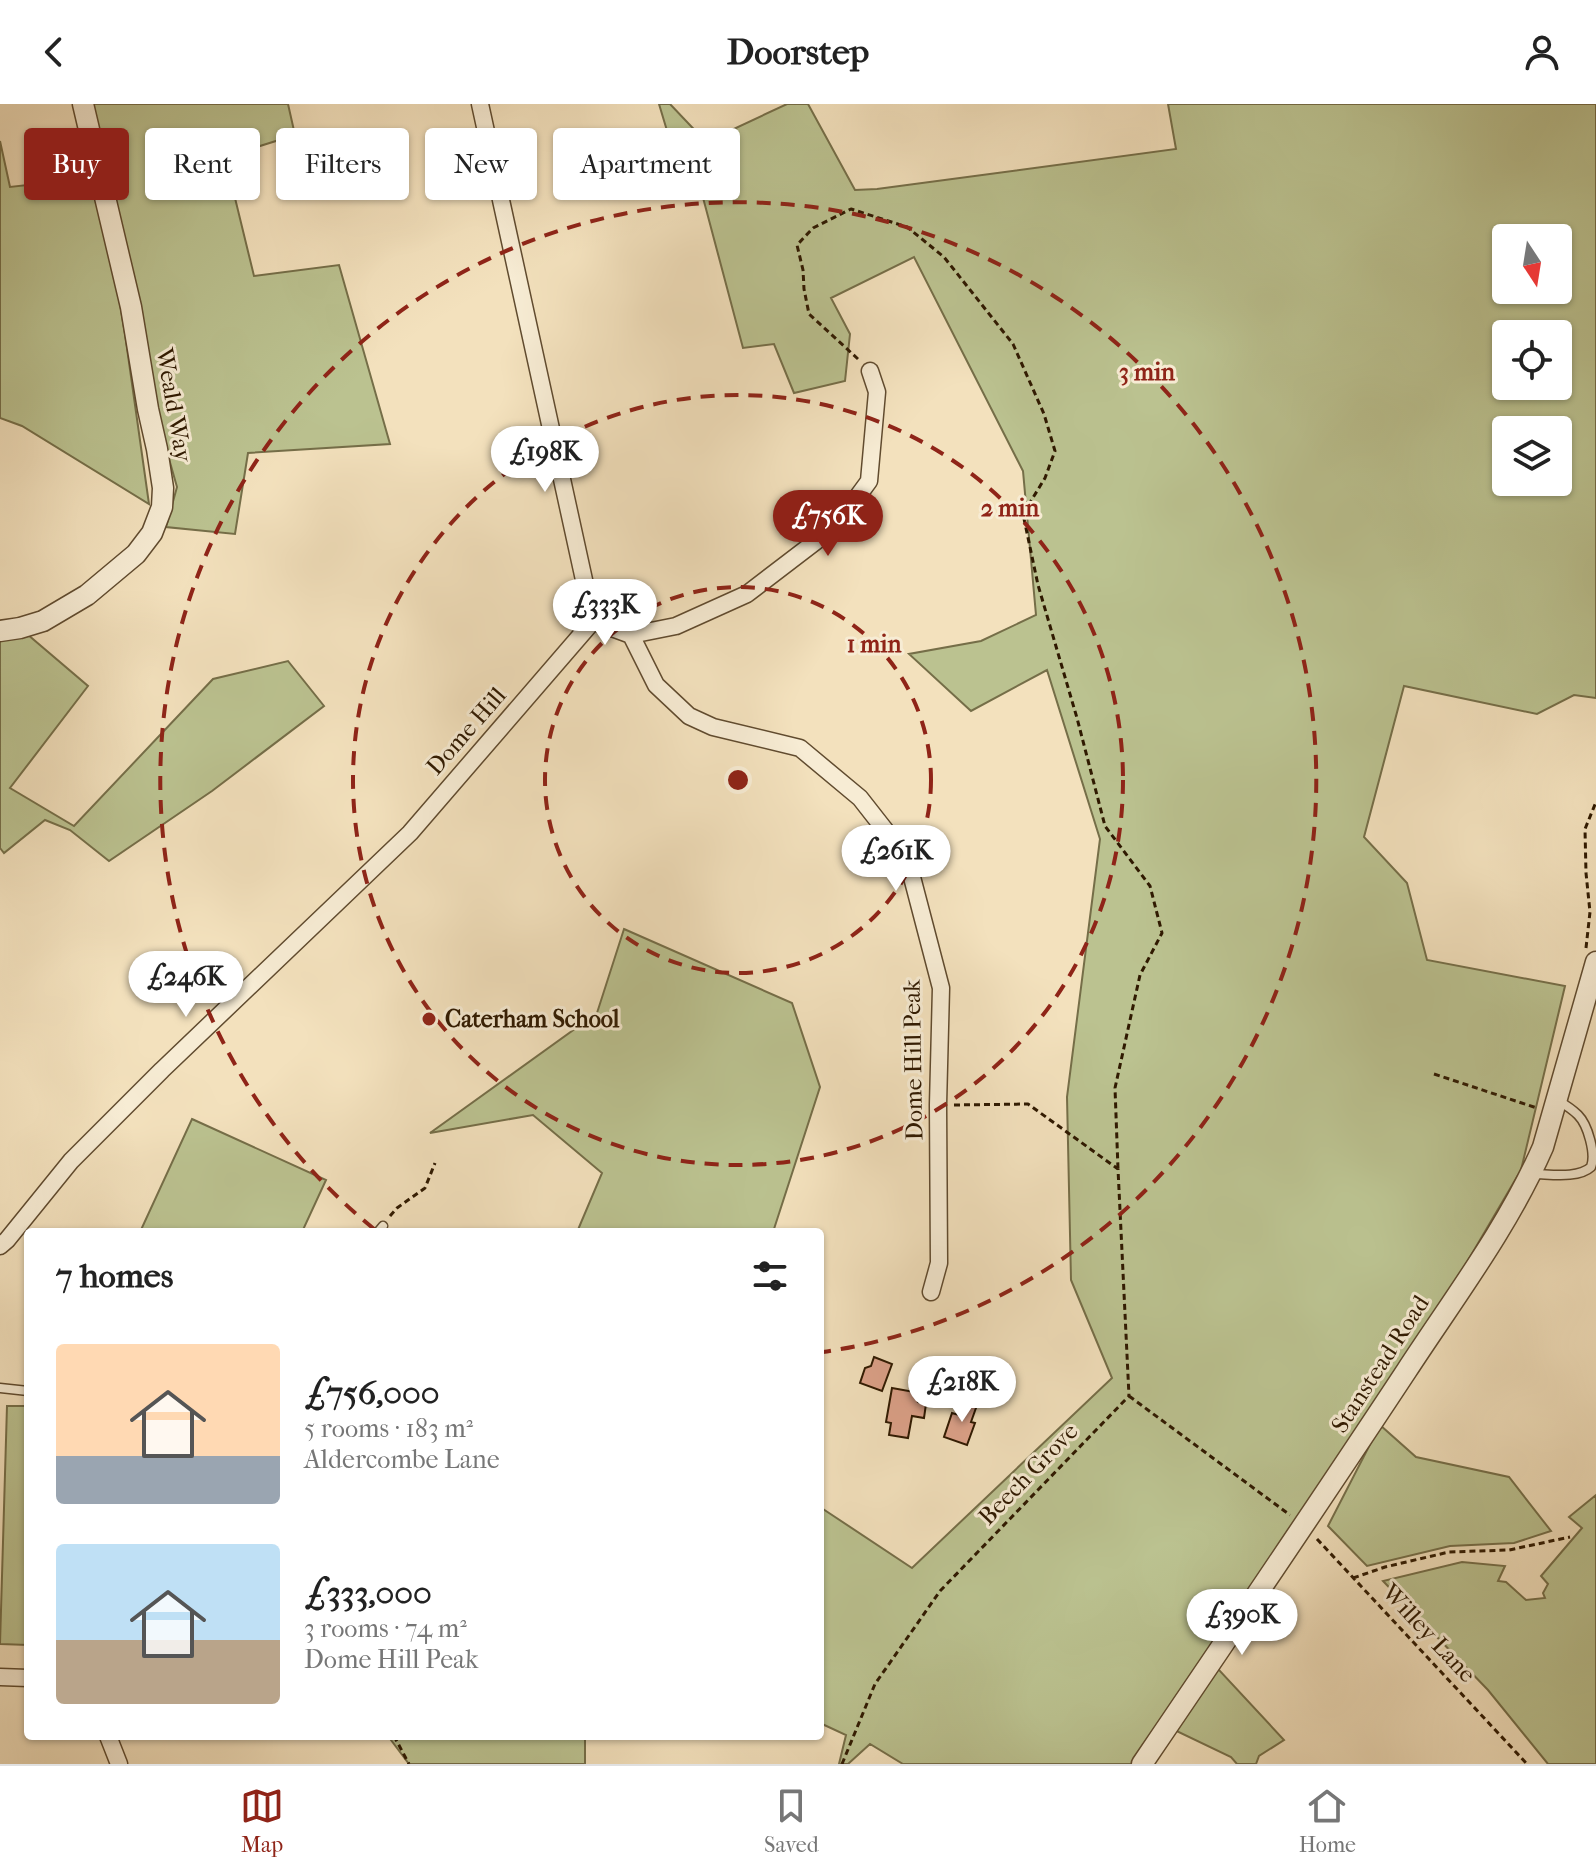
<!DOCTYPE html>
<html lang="en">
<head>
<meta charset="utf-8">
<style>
  :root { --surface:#fff; --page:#f6f6f6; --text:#222; --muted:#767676; --line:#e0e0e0; --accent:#8f2418 }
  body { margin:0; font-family:"IM FELL French Canon",serif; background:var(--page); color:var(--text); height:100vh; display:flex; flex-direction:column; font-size:30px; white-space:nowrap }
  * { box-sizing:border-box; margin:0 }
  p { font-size:26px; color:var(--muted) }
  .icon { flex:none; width:44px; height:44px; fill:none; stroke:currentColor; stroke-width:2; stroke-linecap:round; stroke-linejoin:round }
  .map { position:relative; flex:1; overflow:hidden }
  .drawer { position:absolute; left:24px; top:1124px; width:800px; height:512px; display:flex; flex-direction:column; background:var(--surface); border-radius:8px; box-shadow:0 2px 6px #0004 }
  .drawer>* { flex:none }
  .banner { position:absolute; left:24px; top:24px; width:800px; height:72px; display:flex; gap:16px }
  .needle { width:52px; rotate:168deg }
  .fabs { position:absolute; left:1492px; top:120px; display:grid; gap:16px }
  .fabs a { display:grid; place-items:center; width:80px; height:80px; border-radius:8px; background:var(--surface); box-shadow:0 2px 6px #0004; font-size:40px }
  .price { position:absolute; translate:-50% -68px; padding:0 18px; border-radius:28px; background:#fff; color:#222; font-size:26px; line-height:52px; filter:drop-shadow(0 2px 4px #0008) }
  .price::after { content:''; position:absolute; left:50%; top:48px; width:24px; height:18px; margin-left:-12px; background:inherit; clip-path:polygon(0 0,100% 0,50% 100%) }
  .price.current { background:var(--accent); color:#fff }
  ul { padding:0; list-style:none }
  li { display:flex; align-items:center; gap:24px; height:200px; padding:0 32px }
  li span { display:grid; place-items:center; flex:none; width:224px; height:160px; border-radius:8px; color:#555 }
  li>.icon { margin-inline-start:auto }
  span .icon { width:96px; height:96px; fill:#fffc; stroke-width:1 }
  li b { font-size:34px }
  h2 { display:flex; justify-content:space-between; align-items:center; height:96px; padding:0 32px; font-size:34px }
  .tag { padding:0 28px; border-radius:8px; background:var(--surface); box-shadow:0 2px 6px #0004; font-size:28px; line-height:72px }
  .tag.current { background:var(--accent); color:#fff }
  header { display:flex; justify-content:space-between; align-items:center; height:104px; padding:0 32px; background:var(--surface); font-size:36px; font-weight:800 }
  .menu { display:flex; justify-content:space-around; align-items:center; height:112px; border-top:2px solid var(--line); background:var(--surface); font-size:22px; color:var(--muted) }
  .menu a { display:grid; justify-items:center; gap:4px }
  .menu .current { color:var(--accent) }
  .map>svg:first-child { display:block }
  .green { fill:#bbc290; stroke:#756e48; stroke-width:2; fill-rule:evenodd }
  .building { fill:#dda28a; stroke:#2f1900; stroke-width:2 }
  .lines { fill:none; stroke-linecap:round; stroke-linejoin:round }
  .service-casing { stroke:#604b2f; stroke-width:11 }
  .minor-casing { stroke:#604b2f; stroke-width:19 }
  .tertiary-casing { stroke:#604b2f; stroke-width:23 }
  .path { stroke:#2f1900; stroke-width:3; stroke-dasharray:6 4; stroke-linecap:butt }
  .service { stroke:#f7ecd4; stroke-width:8 }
  .minor { stroke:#f7ecd4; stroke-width:16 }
  .tertiary { stroke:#f7ecd4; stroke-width:20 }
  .ring { fill:none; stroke:#8f2418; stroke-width:4; stroke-dasharray:14 10 }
  .poi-dot { fill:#8f2418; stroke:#f7ecd4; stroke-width:3 }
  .labels { text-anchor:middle; stroke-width:6; stroke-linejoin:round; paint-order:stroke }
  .street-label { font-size:24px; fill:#2f1900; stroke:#f7ecd4 }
  .poi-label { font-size:24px; font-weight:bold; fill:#2f1900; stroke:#f7ecd4; text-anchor:start }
  .centre { fill:#8f2418; stroke:#f7ecd4; stroke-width:4 }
  .ring-label { font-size:24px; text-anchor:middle; font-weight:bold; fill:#8f2418; stroke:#f7ecd4; stroke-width:6; stroke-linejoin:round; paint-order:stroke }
</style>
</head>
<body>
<header><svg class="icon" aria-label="back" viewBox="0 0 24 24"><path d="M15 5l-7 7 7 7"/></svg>Doorstep<svg class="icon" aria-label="person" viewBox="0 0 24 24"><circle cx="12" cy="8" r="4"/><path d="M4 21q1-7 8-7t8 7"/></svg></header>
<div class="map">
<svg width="1596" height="1660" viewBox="0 0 1596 1660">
  <rect width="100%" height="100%" fill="#f3e1bd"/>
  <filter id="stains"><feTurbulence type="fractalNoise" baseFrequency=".0025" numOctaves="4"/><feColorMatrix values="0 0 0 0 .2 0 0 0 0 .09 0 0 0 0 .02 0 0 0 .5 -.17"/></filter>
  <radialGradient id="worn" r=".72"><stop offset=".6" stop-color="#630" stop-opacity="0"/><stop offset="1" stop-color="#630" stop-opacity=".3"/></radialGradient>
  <path class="green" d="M 91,0 L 288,0 L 295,31 L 225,53 L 254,172 L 339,161 L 390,340 L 248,349 L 235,430 L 166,423 L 177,383 L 158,316 Z
    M 659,0 L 670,0 L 706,38 L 787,0 L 808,0 L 855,86 L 877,85 L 1176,45 L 1168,0 L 1596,0 L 1596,594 L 1574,591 L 1537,610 L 1404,582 L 1364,733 L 1407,779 L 1427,856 L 1565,882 L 1521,1066 L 1429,1223 L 1218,1565 L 1284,1636 L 1259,1652 L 1256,1660 L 1237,1660 L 1231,1653 L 1160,1619 L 1131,1660 L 903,1660 L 870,1640 L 848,1660 L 839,1660 L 846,1631 L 820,1619 L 820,1403 L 912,1464 L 1112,1274 L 1071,1176 L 1067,993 L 1100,735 L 1047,566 L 971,607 L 909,550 L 981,537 L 1036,511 L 1023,367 L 914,153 L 831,194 L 850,230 L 845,277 L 794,289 L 774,240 L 743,244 L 693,56 L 671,40 ZM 1506,134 L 1558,134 L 1558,186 L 1506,186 ZM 1506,230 L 1558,230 L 1558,282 L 1506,282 ZM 1506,326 L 1558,326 L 1558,378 L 1506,378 Z
    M 0,37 L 10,83 L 99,73 L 125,230 L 149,400 L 22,322 L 0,314 Z
    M 27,530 L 88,582 L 10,684 L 74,722 L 213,575 L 288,557 L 324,602 L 212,687 L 109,757 L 70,726 L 45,716 L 4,749 L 0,744 L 0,536 Z
    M 624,825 L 792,899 L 820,983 L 773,1128 L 577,1128 L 602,1069 L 533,1011 L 430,1029 L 597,909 Z
    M 192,1015 L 326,1076 L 302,1128 L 140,1128 Z
    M 7,1302 L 28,1302 L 28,1541 L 0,1540 Z
    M 1380,1321 L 1416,1353 L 1509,1373 L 1551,1427 L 1514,1439 L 1450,1442 L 1367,1462 L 1328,1422 Z
    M 1596,1391 L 1596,1660 L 1548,1660 L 1488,1586 L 1383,1477 L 1462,1458 L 1505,1462 L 1498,1477 L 1506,1478 L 1526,1496 L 1545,1494 L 1543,1489 L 1548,1480 L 1541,1472 L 1582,1424 L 1569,1413 Z
    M 388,1632 L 585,1632 L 585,1660 L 409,1660 Z"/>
  <path class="building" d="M 874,1253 L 892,1260 L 882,1287 L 860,1279 L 865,1264 L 871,1262 Z
    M 892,1284 L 920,1289 L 918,1298 L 926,1300 L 924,1314 L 912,1312 L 908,1334 L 889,1331 L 891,1319 L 886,1318 Z
    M 964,1296 L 977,1301 L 971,1318 L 975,1319 L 967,1341 L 944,1333 L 952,1309 L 959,1311 Z"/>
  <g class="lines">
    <defs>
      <path id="service" d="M 1534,1070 C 1549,1070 1578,1075 1591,1063 C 1596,1050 1588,1021 1578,1011 C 1572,1005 1564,1000 1557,996
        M 378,1128 L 383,1122
        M 0,1284 L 28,1287"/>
      <path id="minor" d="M 593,517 L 631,531 L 656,581 L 689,612 L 713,623 L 800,644 L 860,694 L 907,754 L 941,884 L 938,1001 L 939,1159 L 931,1188
        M 631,531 L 676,522 L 747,490 L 836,422 L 869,377 L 877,288 L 870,267
        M 0,1142 L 7,1136 L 71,1057 L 162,966 L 410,729 L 593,517 L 480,0
        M 0,1573 L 28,1574
        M 108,1632 L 119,1660"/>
      <path id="tertiary" d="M 0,527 L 20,524 L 43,517 L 87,491 L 136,450 L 152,429 L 162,403 L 163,384 L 157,345 L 148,305 L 131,203 L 83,0
        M 1142,1660 C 1231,1529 1320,1398 1407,1266 C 1454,1194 1508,1123 1543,1043 L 1596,858"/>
    </defs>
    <use href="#service" class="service-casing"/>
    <use href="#minor" class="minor-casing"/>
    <use href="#tertiary" class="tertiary-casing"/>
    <path class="path" d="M 858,255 L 809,210 L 804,185 L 803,166 L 797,141 L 813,124 L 851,105 L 907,123 L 944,153 L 1013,240 L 1044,310 L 1055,347 L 1045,374 L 1023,410 L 1038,481 L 1077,614 L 1105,722 L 1150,782 L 1162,829 L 1140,871 L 1115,984 L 1118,1065
      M 1586,844 L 1590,808 L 1586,769 L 1585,725 L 1596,698
      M 1434,970 L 1537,1004
      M 954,1001 L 1028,1000 L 1118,1065 L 1129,1292
      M 390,1112 L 397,1104 L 425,1084 L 435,1059
      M 1129,1292 L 1290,1411
      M 1317,1435 L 1527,1660
      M 1353,1474 L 1385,1463 L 1449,1448 L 1509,1446 L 1570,1433
      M 394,1632 L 409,1660
      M 842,1660 L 875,1580 L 940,1487 L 1129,1292"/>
    <use href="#service" class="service"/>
    <use href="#minor" class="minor"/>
    <use href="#tertiary" class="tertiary"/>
  </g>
  <g class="ring">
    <circle cx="738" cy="676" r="193"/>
    <circle cx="738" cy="676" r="385"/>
    <path d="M374 1125A578 578 0 1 1 823 1248"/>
  </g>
  <circle class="poi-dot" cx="429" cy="915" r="8"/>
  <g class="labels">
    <g class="street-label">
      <text transform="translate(174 301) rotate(80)" y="8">Weald Way</text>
      <text transform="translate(466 627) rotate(-49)" y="8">Dome Hill</text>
      <text transform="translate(913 956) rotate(-91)" y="8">Dome Hill Peak</text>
      <text transform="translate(1380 1260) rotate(-57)" y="8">Stanstead Road</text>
      <text transform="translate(1028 1370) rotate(-46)" y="8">Beech Grove</text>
      <text transform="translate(1429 1529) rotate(47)" y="8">Willey Lane</text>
    </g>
    <g class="poi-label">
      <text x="445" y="923">Caterham School</text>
    </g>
  </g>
  <circle cx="738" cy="676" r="12" class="centre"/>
  <g class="ring-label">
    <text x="1147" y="276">3 min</text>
    <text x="1010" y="412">2 min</text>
    <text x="874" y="548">1 min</text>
  </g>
  <rect width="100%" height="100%" filter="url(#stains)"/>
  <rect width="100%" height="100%" fill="url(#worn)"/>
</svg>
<div class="fabs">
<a><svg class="needle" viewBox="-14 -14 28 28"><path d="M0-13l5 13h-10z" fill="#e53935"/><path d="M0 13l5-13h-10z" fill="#767676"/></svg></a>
<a><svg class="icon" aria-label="locate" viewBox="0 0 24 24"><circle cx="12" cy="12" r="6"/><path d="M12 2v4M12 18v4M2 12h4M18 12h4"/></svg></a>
<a><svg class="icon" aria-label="layers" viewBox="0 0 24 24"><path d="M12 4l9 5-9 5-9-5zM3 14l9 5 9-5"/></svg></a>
</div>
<b class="price" style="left:545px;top:390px">£198K</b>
<b class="price current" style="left:828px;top:454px">£756K</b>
<b class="price" style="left:605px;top:543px">£333K</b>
<b class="price" style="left:896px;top:789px">£261K</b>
<b class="price" style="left:186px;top:915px">£246K</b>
<b class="price" style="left:962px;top:1320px">£218K</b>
<b class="price" style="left:1242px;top:1553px">£390K</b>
<div class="banner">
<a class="tag current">Buy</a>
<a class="tag">Rent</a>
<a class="tag">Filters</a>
<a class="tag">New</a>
<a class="tag">Apartment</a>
</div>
<section class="drawer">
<h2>7 homes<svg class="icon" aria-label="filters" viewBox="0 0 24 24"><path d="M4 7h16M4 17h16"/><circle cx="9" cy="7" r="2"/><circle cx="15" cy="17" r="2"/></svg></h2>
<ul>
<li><span style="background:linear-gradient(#ffd9b3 70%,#9aa5b1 0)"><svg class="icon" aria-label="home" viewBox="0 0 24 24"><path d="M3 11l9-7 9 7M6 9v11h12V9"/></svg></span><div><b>£756,000</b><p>5 rooms · 183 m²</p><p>Aldercombe Lane</p></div></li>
<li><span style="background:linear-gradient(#bfe0f5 60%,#b9a48a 0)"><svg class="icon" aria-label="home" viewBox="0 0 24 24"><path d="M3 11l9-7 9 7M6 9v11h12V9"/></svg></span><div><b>£333,000</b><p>3 rooms · 74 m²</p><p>Dome Hill Peak</p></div></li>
</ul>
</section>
</div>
<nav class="menu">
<a class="current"><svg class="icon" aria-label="map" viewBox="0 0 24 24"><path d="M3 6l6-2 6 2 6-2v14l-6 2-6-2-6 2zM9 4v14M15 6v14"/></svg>Map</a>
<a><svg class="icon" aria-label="saved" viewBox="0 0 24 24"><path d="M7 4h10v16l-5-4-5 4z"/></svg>Saved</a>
<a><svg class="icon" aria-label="home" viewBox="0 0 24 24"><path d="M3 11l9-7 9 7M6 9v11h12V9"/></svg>Home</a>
</nav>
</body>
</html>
